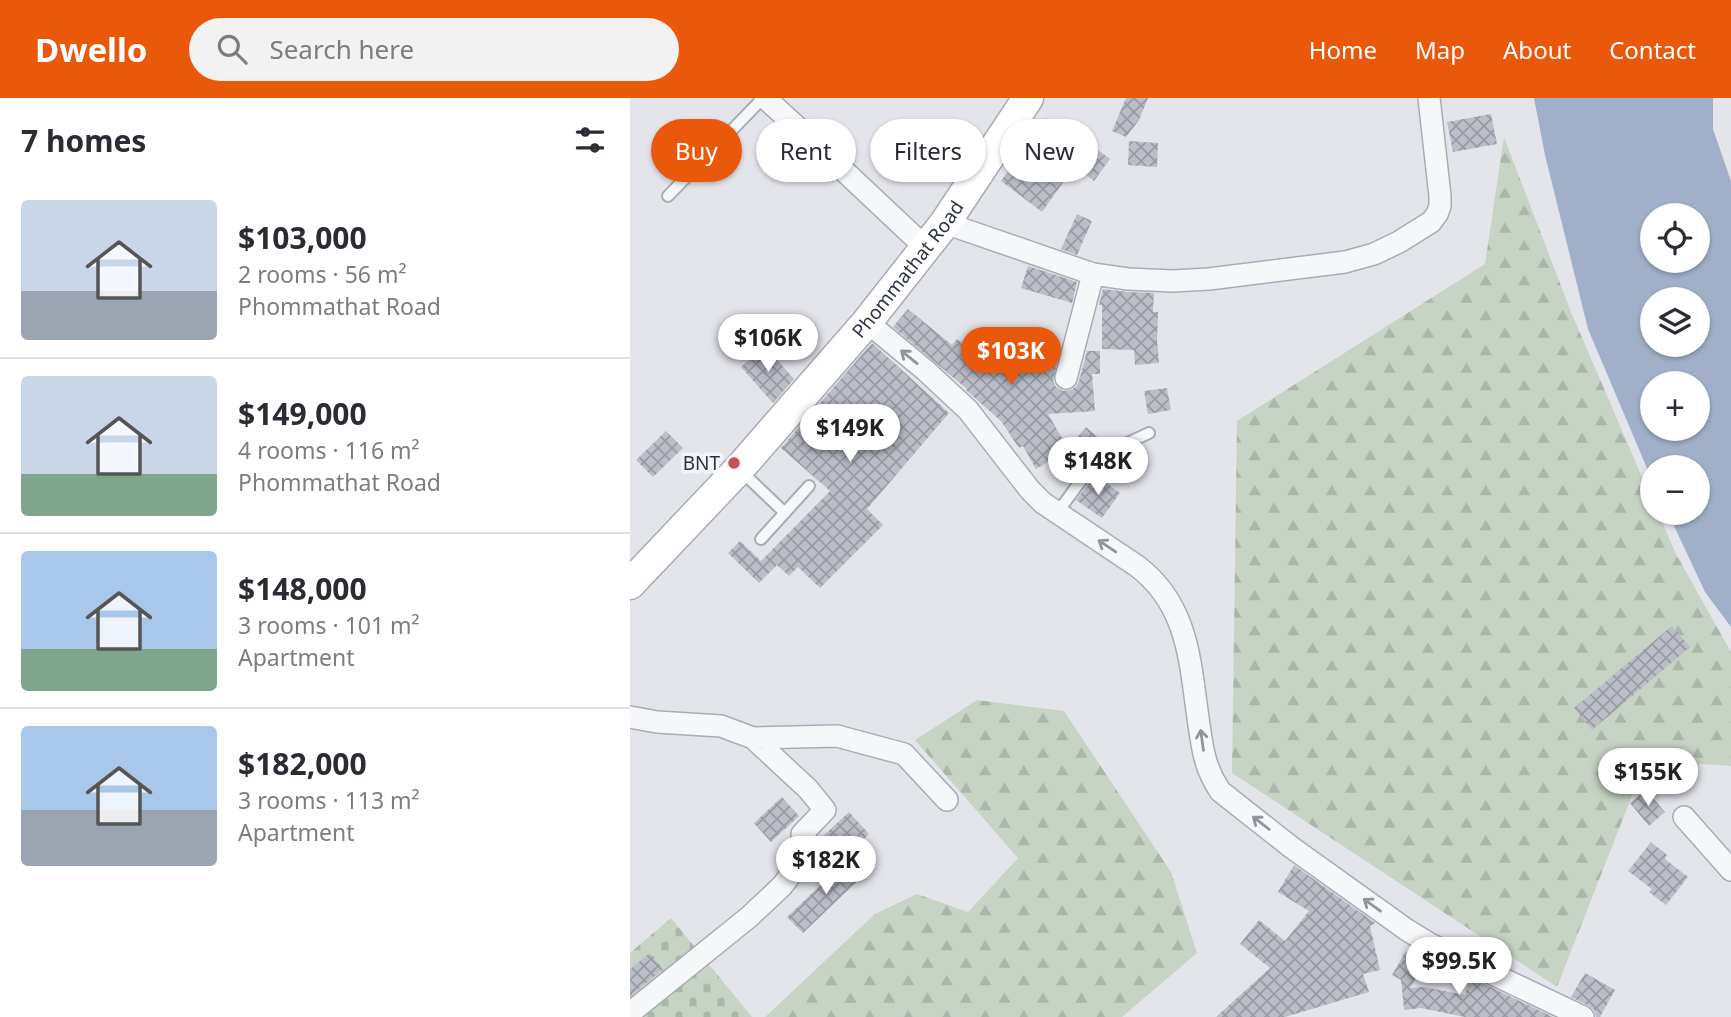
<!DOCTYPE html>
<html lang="en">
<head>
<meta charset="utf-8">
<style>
  :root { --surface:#fff; --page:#f2f2f3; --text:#2b2b33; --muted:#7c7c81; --line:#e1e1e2; --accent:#ea580c }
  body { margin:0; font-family:"Noto Sans",sans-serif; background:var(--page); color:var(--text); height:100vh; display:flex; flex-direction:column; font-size:26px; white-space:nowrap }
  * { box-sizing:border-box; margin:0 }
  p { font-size:23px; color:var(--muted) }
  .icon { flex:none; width:38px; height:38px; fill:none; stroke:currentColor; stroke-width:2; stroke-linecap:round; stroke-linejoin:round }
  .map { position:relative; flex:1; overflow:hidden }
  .panel { display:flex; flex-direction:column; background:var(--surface); width:630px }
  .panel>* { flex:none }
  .hud { position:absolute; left:21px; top:21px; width:665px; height:63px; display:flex; gap:14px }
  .buttons { position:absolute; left:1010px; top:105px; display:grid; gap:14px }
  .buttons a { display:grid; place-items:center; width:70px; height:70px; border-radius:50%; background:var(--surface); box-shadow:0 2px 5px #0004; font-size:35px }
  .price { position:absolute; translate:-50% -60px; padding:0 16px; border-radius:24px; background:#fff; color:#222; font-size:23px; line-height:46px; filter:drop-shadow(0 2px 4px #0008) }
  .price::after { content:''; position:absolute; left:50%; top:42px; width:21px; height:16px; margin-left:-10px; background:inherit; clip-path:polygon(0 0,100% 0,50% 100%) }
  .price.selected { background:var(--accent); color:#fff }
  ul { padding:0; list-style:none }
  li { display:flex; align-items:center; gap:21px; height:175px; padding:0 21px }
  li+li { border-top:2px solid var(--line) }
  li span { display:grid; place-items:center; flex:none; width:196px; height:140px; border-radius:7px; color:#555 }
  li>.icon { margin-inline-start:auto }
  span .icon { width:84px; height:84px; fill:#fffc; stroke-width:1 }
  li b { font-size:30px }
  h2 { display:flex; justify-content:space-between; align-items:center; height:84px; padding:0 21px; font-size:30px }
  .chip { padding:0 24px; border-radius:32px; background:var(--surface); box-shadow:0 2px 5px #0004; font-size:24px; line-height:63px }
  .chip.selected { background:var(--accent); color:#fff }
  header { display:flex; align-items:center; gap:42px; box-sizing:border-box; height:98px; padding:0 35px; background:var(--accent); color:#fff }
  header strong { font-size:33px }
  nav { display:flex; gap:38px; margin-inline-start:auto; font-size:24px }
  .search { width:490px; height:63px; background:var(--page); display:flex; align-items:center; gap:18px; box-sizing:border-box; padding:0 24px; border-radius:38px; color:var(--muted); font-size:26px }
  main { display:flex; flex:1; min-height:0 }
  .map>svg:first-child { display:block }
  .forest { fill:url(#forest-firs) }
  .cemetery { fill:url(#cemetery-stones) }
  .water { fill:#a1b0c8; fill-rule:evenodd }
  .building { fill:url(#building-cross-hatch) }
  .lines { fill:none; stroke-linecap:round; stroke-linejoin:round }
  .lane-casing { stroke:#a8acb5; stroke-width:14 }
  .street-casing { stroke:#a8acb5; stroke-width:24 }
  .secondary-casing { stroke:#a8acb5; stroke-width:33 }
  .lane { stroke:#f6f7f9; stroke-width:10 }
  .street { stroke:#f6f7f9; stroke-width:21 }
  .secondary { stroke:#fff; stroke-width:30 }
  .oneway { stroke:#91949e }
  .poi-dot { fill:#c75056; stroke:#f3f5f8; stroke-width:2.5 }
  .labels { text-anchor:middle; stroke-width:7; stroke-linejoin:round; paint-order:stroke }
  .street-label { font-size:19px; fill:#2c3242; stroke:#f3f5f8 }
  .poi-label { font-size:19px; fill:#2c3242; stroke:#f3f5f8; text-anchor:end }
</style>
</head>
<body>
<header>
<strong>Dwello</strong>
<div class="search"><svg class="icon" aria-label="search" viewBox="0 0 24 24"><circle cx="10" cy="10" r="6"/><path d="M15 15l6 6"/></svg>Search here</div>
<nav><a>Home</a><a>Map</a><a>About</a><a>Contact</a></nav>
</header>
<main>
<section class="panel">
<h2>7 homes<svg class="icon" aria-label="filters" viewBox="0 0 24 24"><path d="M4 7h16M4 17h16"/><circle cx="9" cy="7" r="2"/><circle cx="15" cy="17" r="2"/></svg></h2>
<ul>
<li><span style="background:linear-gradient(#c9d6e8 65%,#9aa5b1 0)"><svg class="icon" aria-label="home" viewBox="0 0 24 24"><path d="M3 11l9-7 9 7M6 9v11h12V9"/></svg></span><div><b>$103,000</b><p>2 rooms · 56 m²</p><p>Phommathat Road</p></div></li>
<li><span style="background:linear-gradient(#c9d6e8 70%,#7fa58c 0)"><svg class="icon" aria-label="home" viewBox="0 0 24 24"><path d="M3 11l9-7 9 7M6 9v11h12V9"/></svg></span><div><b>$149,000</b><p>4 rooms · 116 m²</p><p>Phommathat Road</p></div></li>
<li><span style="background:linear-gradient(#a9c7e8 70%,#7fa58c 0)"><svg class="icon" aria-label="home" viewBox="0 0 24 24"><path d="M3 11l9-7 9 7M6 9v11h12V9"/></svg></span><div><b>$148,000</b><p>3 rooms · 101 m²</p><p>Apartment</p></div></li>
<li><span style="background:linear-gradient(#a9c7e8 60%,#9aa5b1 0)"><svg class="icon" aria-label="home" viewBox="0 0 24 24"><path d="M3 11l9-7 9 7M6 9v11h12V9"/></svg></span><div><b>$182,000</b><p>3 rooms · 113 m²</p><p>Apartment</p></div></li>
</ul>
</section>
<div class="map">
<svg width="1101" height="919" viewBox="0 0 1101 919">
  <defs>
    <pattern id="forest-firs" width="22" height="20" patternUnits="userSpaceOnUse" patternTransform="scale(1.75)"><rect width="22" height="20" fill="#c7d4c5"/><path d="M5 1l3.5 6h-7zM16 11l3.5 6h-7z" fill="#abb6aa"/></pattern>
    <pattern id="cemetery-stones" width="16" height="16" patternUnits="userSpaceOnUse" patternTransform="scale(1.75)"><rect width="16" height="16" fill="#c7d4c5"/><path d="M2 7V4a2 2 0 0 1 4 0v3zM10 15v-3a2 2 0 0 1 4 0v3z" fill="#abb6aa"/></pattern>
    <pattern id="building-cross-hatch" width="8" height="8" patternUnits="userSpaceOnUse" patternTransform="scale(1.75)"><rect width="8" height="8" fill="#bbbec7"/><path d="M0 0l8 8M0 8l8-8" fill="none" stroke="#989ba3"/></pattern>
  </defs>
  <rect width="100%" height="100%" fill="#e3e5eb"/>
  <path class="forest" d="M 874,39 L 941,214 L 1022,402 L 1022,415 L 1028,415 L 1046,456 L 1101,554 L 1101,668 L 1016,662 L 927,889 L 602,675 L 607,323 L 855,166 Z
    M 347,602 L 434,613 L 541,774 L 567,855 L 492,919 L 135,919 L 245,816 L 287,796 L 338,814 L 388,760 L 285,642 Z"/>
  <path class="cemetery" d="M 41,820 L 122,919 L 0,919 L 0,855 Z"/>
  <path class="water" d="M 904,0 L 1083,0 L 1083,31 L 1101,83 L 1101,529 L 1075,494 L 1038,415 L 1068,415 L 1068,369 L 1022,369 L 1022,382 L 958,231 L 915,57 ZM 1022,117 L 1068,117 L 1068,163 L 1022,163 ZM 1022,201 L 1068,201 L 1068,247 L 1022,247 ZM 1022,285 L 1068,285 L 1068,331 L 1022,331 Z"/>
  <path class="building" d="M 496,0 L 518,0 L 509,22 L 496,39 L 482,33 Z
    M 861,16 L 867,46 L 823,54 L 817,24 Z
    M 416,20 L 449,44 L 452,40 L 480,61 L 464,83 L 445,68 L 412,114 L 371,83 Z
    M 315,33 L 342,52 L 325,78 L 297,58 Z
    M 499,43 L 528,45 L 527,69 L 498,67 Z
    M 447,116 L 462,123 L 447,157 L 431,151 Z
    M 398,168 L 447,184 L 442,205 L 391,190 Z
    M 473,191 L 497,194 L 524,195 L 523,214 L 528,214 L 527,242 L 529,265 L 505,267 L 504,252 L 472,251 L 472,207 L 469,207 Z
    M 278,211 L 322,247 L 327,241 L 357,264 L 373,243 L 411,272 L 411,252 L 430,252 L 423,283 L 426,289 L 433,293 L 440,292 L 446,289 L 449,283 L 457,253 L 470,253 L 470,276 L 462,276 L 465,313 L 418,316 L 439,352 L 406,371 L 393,348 L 389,350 L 371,323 L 336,292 L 337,291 L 263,229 Z
    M 242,245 L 319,315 L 237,411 L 253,427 L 190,490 L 168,469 L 159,478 L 147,467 L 129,485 L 98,455 L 110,443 L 131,463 L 200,393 L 151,350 Z
    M 135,248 L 164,281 L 143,305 L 111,269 Z
    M 537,290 L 541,312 L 518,316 L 514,293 Z
    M 456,329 L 472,343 L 454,363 L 438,350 Z
    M 36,333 L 53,350 L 23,379 L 6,362 Z
    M 465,377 L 490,395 L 472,420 L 446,402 Z
    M 1042,528 L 1060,549 L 962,632 L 944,610 Z
    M 1016,692 L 1035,714 L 1019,728 L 1000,705 Z
    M 152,699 L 169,718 L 141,744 L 124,725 Z
    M 219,714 L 239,736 L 212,762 L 191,740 Z
    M 1021,744 L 1037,757 L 1035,761 L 1058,779 L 1036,807 L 1019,794 L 1022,791 L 998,773 Z
    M 218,761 L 234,777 L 173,835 L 157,819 Z
    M 664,767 L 745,825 L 740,828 L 750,872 L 733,876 L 739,894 L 655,919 L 586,919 L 640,870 L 610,846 L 629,822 L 655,843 L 679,813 L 648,794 Z
    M 776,853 L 796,865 L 780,890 L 794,889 L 835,897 L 840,879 L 923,919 L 835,919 L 791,910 L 774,912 L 771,882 L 762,877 Z
    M 20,855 L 33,871 L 0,898 L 0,871 Z
    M 955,875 L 985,892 L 970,919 L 966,919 L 964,912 L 959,908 L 941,899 Z"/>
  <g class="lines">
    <defs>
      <path id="lane" d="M 38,98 L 133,0
        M 111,373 L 155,415
        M 427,415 L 469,358 L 519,335
        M 131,441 L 179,388"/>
      <path id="street" d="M 135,0 L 178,39 L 296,150
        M 315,125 L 463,176 L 498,181 L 543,183 L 579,181 L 715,164 L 744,156 L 769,144 L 801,124 L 807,116 L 810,108 L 810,98 L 799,0
        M 237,224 L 295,272 L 338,312 L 400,392 L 413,405 L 507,468 C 560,508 560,567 569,627 C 573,654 575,670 590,693 L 661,749 L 777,832 L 800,846 L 953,919
        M 436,280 L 463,176
        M 0,619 L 27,624 L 91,628 L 123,640 L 178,691 L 195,712 L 172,736 L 181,750 L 152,788 L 119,819 L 0,915
        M 123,640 L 207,638 L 274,656 L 317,702
        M 1054,719 L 1101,772"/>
      <g id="secondary">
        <path id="s1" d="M 0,486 L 109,371 L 237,224 L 315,125 L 398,0"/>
      </g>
    </defs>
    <use href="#lane" class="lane-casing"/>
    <use href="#street" class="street-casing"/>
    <use href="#secondary" class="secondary-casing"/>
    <use href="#lane" class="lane"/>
    <use href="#street" class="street"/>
    <use href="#secondary" class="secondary"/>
  </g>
  <defs><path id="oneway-shaft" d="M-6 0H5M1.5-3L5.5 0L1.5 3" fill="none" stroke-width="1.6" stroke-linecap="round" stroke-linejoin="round" transform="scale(1.75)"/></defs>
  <g class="oneway">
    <use href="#oneway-shaft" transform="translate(279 259) rotate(-141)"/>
    <use href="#oneway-shaft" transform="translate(477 448) rotate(-146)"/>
    <use href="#oneway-shaft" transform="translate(572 642) rotate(-98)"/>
    <use href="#oneway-shaft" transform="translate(631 725) rotate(-142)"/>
    <use href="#oneway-shaft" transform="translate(742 807) rotate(-144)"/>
  </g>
  <circle class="poi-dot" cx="104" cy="365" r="7"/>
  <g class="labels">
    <g class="street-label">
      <text dy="7" stroke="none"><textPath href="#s1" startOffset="420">Phommathat Road</textPath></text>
    </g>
    <g class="poi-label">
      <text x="90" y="372">BNT</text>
    </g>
  </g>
</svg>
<div class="buttons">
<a><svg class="icon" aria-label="locate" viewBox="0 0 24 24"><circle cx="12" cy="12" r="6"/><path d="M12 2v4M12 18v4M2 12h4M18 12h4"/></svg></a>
<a><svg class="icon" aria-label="layers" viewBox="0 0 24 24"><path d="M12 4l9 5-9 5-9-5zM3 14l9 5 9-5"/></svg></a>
<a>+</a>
<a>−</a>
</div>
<b class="price" style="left:138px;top:276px">$106K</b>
<b class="price selected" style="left:381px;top:289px">$103K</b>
<b class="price" style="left:220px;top:366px">$149K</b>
<b class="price" style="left:468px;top:399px">$148K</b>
<b class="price" style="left:1018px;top:710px">$155K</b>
<b class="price" style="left:196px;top:798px">$182K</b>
<b class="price" style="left:829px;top:899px">$99.5K</b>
<div class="hud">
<a class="chip selected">Buy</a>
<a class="chip">Rent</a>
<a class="chip">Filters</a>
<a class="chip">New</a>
</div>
</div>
</main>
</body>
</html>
